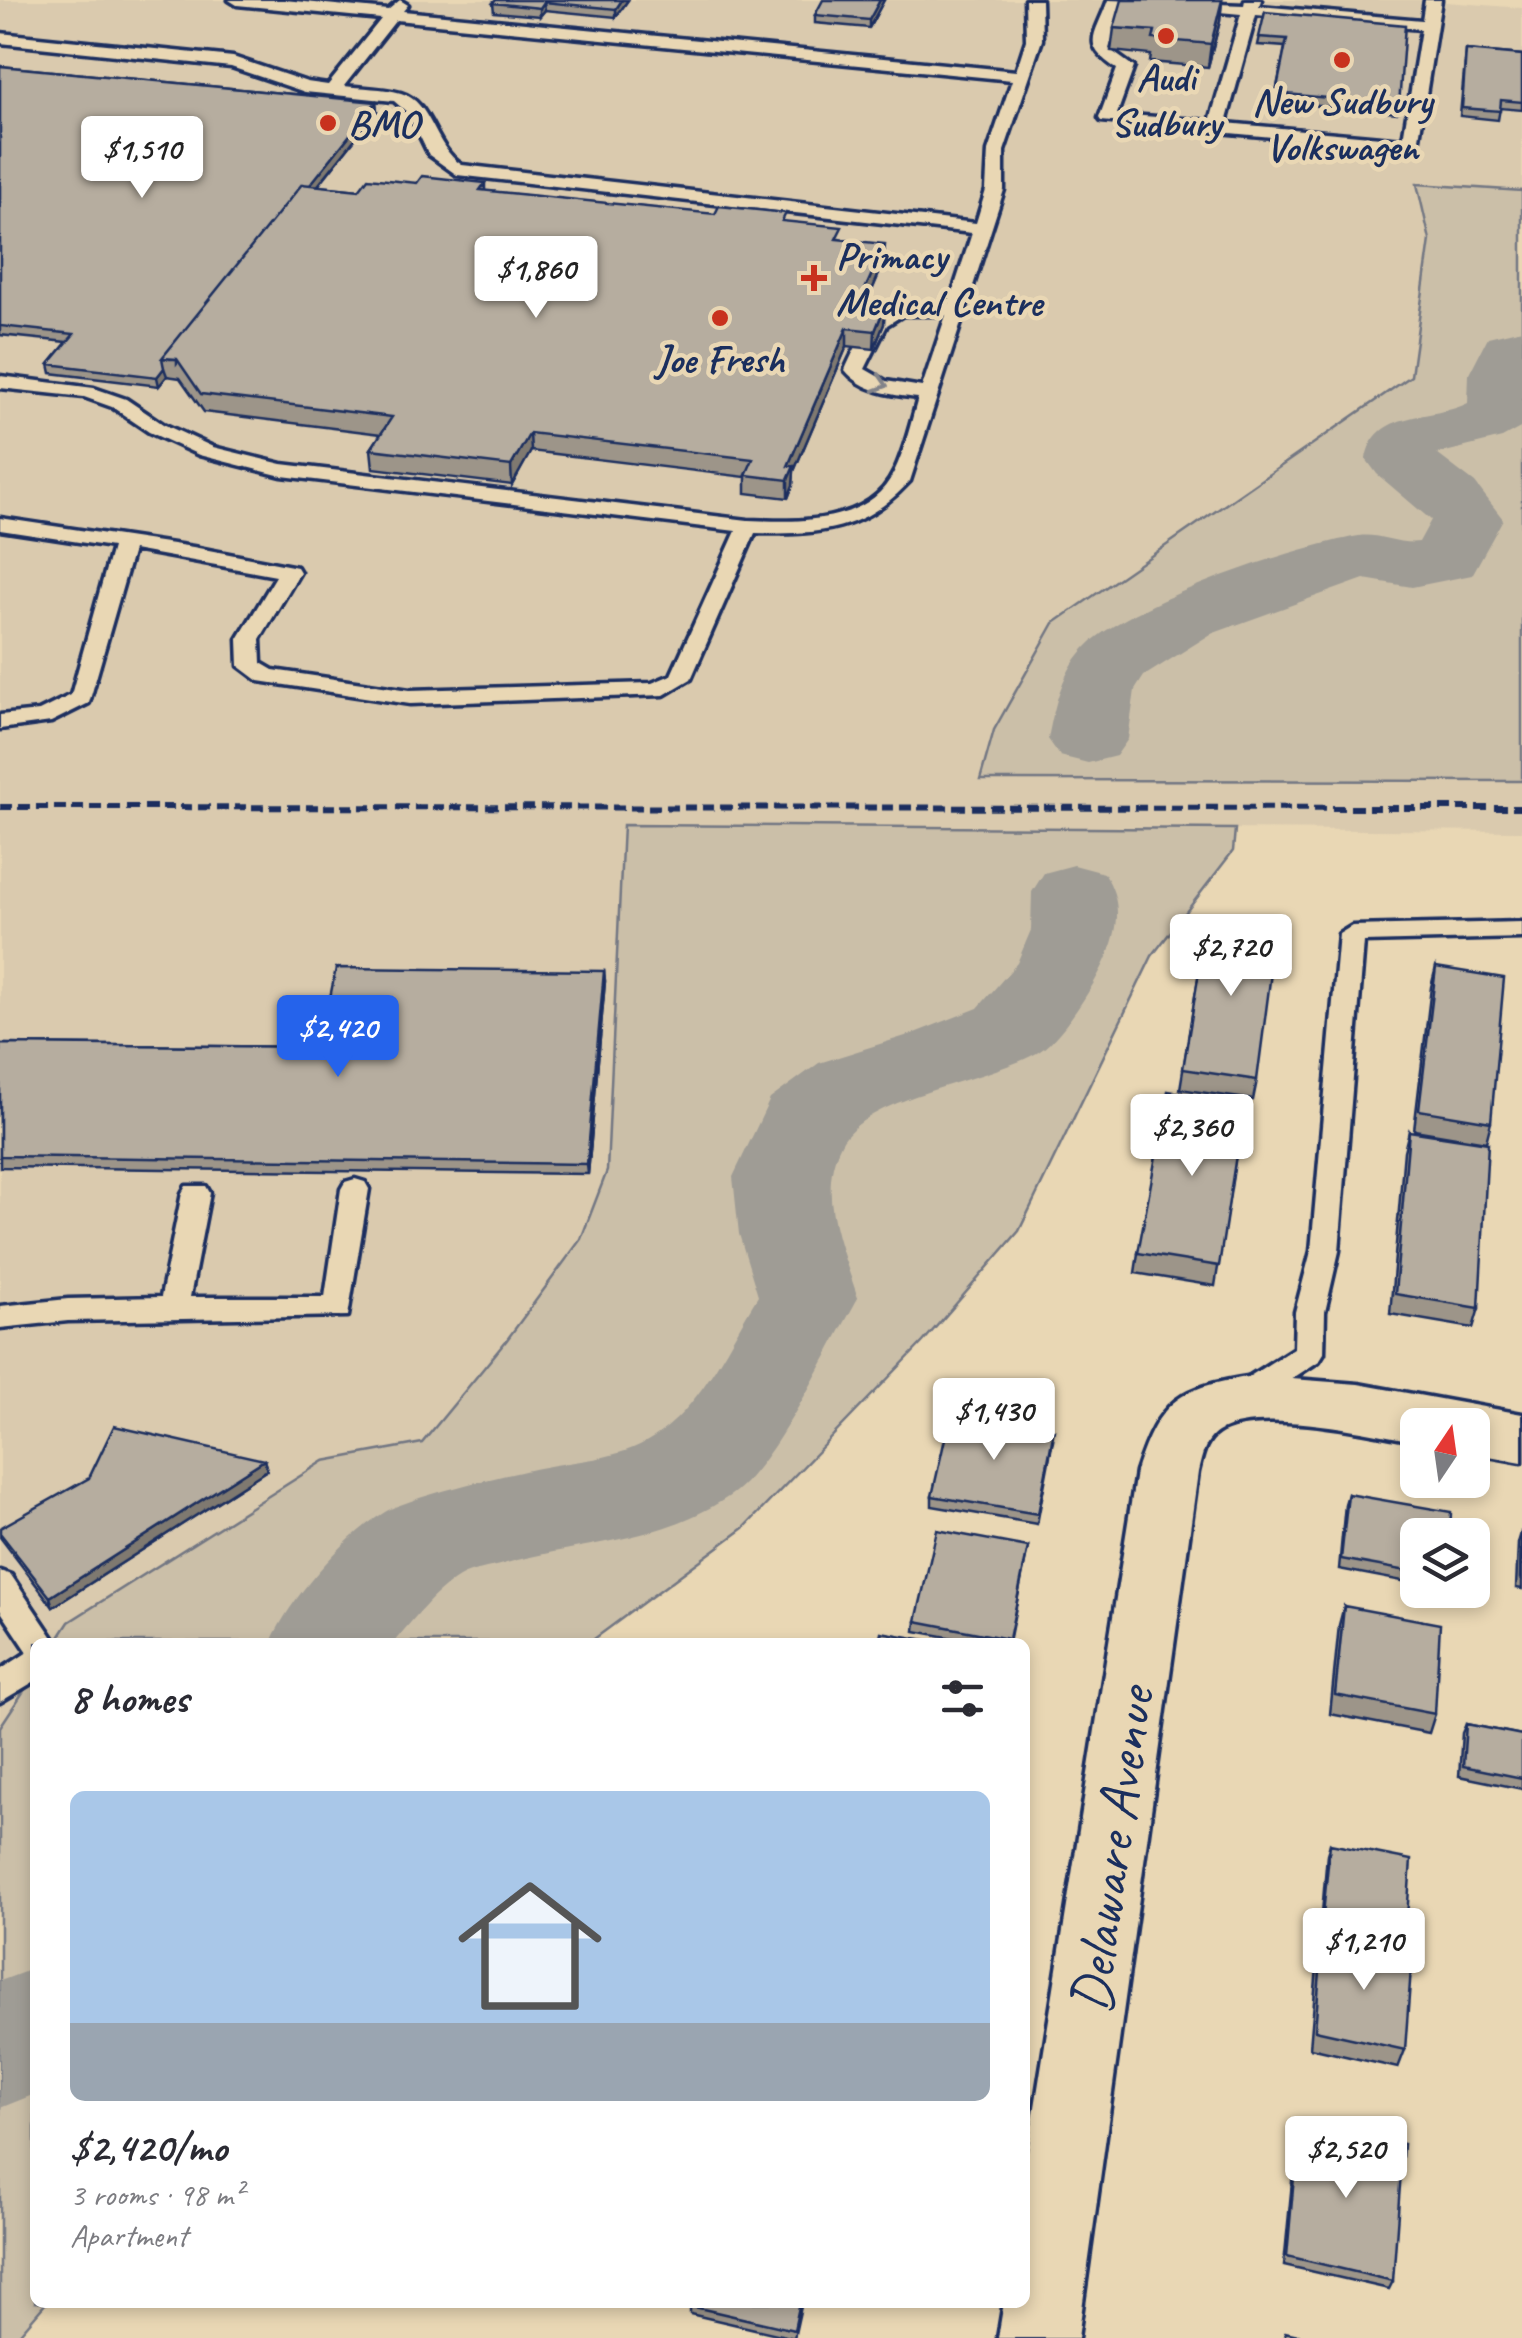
<!DOCTYPE html>
<html lang="en">
<head>
<meta charset="utf-8">
<style>
  :root { --surface:#fff; --page:#f7f7f7; --text:#2b2b33; --muted:#7c7c81; --line:#e1e1e2; --accent:#2563eb }
  body { margin:0; font-family:Caveat,sans-serif; background:var(--page); color:var(--text); height:100vh; display:flex; flex-direction:column; font-size:38px; white-space:nowrap }
  * { box-sizing:border-box; margin:0 }
  p { font-size:32px; color:var(--muted) }
  .icon { flex:none; width:55px; height:55px; fill:none; stroke:currentColor; stroke-width:2; stroke-linecap:round; stroke-linejoin:round }
  .map { position:relative; flex:1; overflow:hidden }
  .details { position:absolute; left:30px; top:1638px; width:1000px; height:670px; display:flex; flex-direction:column; background:var(--surface); border-radius:15px; box-shadow:0 5px 15px #0003 }
  .details>* { flex:none }
  .needle { width:65px; rotate:13deg }
  .tools { position:absolute; left:1400px; top:1408px; display:grid; gap:20px }
  .tools a { display:grid; place-items:center; width:90px; height:90px; border-radius:15px; background:var(--surface); box-shadow:0 5px 15px #0003; font-size:50px }
  .price { position:absolute; translate:-50% -85px; padding:0 22px; border-radius:10px; background:#fff; color:#222; font-size:32px; line-height:65px; filter:drop-shadow(0 2px 5px #0008) }
  .price::after { content:''; position:absolute; left:50%; top:60px; width:30px; height:22px; margin-left:-15px; background:inherit; clip-path:polygon(0 0,100% 0,50% 100%) }
  .price.selected { background:var(--accent); color:#fff }
  ul { padding:0; list-style:none }
  li { display:grid; align-content:center; gap:20px; height:530px; padding:0 40px }
  li+li { border-top:2px solid var(--line) }
  li span { display:grid; place-items:center; height:310px; border-radius:15px; color:#555 }
  li>.icon { margin-inline-start:auto }
  span .icon { width:180px; height:180px; fill:#fffc; stroke-width:1 }
  li b { font-size:42px }
  h2 { display:flex; justify-content:space-between; align-items:center; height:120px; padding:0 40px; font-size:42px }
  .map>svg:first-child { display:block }
  .built { fill:#dacaae }
  .green { fill:#cbbfa8; stroke:#737783; stroke-width:2.5 }
  .lines { fill:none; stroke-linecap:round; stroke-linejoin:round }
  .river { fill:#9f9c95; fill-rule:evenodd }
  .lane-casing { stroke:#1b2f5e; stroke-width:7 }
  .street-casing { stroke:#1b2f5e; stroke-width:7 }
  .lane { fill:#e9d7b4; fill-rule:evenodd }
  .street { fill:#e9d7b4; fill-rule:evenodd }
  .rail { stroke:#1b2f5e; stroke-width:6; stroke-dasharray:12 6; stroke-linecap:butt }
  .wall { fill:#9d9589; stroke:#1b2f5e; stroke-width:2.5 }
  .shaded-wall { fill:#7f796f; stroke:#1b2f5e; stroke-width:2.5 }
  .building { fill:#b6ad9f; stroke:#1b2f5e; stroke-width:2.5 }
  .oneway { stroke:#828389 }
  .poi-dot { fill:#c8321e; stroke:#e9d7b4; stroke-width:4 }
  .labels { text-anchor:middle; stroke-width:9; stroke-linejoin:round; paint-order:stroke }
  .far-poi-label { font-size:40px; font-weight:bold; fill:#1b2f5e; stroke:#e9d7b4 }
  .near-street-label { font-size:58px; fill:#1b2f5e; stroke:#e9d7b4 }
</style>
</head>
<body>
<div class="map">
<svg width="1522" height="2338" viewBox="0 0 1522 2338">
  <rect width="100%" height="100%" fill="#e9d7b4"/>
  <filter id="ink" filterUnits="userSpaceOnUse"><feTurbulence type="fractalNoise" baseFrequency=".01" numOctaves="2"/><feDisplacementMap in="SourceGraphic" scale="20" xChannelSelector="R" yChannelSelector="G"/><feConvolveMatrix kernelMatrix="1 2 1 2 8 2 1 2 1" color-interpolation-filters="sRGB"/></filter>
  <g filter="url(#ink)">
    <path class="built" d="M 0,0 L 1421,0 L 1522,8 L 1522,191 L 1417,184 L 1430,240 L 1411,376 L 1054,623 L 980,779 L 1522,781 L 1522,831 L 623,825 L 607,1171 L 581,1238 L 506,1341 L 422,1443 L 324,1461 L 70,1622 L 56,1642 L 35,1642 L 35,1674 L 0,1727 Z"/>
    <path class="green" d="M 1417,184 L 1522,191 L 1522,781 L 980,780 L 994,730 L 1054,623 L 1411,376 L 1430,240 Z
      M 623,825 L 1235,829 L 1233,851 L 1152,956 L 1019,1231 L 923,1342 L 744,1528 L 590,1642 L 56,1642 L 69,1622 L 324,1461 L 422,1443 L 506,1341 L 581,1239 L 607,1171 Z
      M 35,1674 L 35,2302 L 46,2303 L 16,2338 L 0,2338 L 0,1727 Z"/>
    <g class="lines">
      <path class="river" d="M 1522,329 L 1522,427 L 1502,438 L 1437,454 L 1475,483 L 1503,519 L 1472,575 L 1412,587 L 1364,579 L 1211,634 L 1144,676 L 1135,690 L 1128,739 L 1116,756 L 1088,763 L 1060,756 L 1048,739 C 1055,704 1062,669 1090,643 C 1138,600 1294,547 1359,536 C 1378,533 1399,545 1419,542 L 1431,520 L 1377,474 L 1366,459 C 1375,408 1433,421 1468,403 L 1469,374 L 1488,337 Z
        M 1074,865 L 1104,873 C 1121,899 1120,923 1109,952 C 1099,979 1063,1036 1040,1051 C 992,1081 867,1095 841,1144 C 816,1193 842,1249 858,1298 C 831,1346 775,1462 735,1492 C 665,1543 583,1541 503,1564 C 489,1568 471,1570 459,1577 C 434,1592 413,1620 394,1642 L 271,1642 C 290,1599 343,1537 385,1512 C 413,1496 505,1475 539,1468 C 583,1459 624,1460 661,1432 C 704,1401 730,1340 758,1296 L 739,1234 L 733,1177 L 770,1099 L 819,1063 L 912,1034 L 978,1008 L 1017,963 L 1031,930 L 1032,892 L 1044,873 Z
        M 35,1968 L 35,2094 L 0,2108 L 0,1981 Z"/>
      <defs>
        <path id="lane" d="M 229,0 L 284,0 L 388,10 L 400,0 L 408,5 L 403,11 L 1016,71 L 1026,40 L 1025,0 L 1041,0 L 1042,40 L 1004,151 L 1004,190 L 910,481 C 864,531 821,535 755,533 L 691,679 L 664,695 L 410,704 L 259,681 L 239,666 L 238,639 L 276,576 L 133,550 L 89,703 L 51,722 L 0,729 L 0,715 L 39,711 L 71,695 L 112,547 L 0,530 L 0,518 L 193,547 L 297,567 L 300,572 L 260,639 L 261,663 L 273,670 L 410,690 L 652,683 L 671,675 L 736,531 L 282,476 L 199,455 L 149,432 L 112,407 L 84,397 L 0,388 L 0,376 L 94,388 L 126,399 L 163,424 L 213,447 L 282,464 L 748,520 C 796,522 869,525 894,472 C 905,450 911,422 918,398 C 892,395 863,392 845,370 C 872,311 883,300 949,304 L 972,233 L 457,175 L 429,155 L 409,114 L 394,101 L 305,92 L 231,67 L 0,43 L 0,33 L 233,57 L 307,82 L 328,85 L 381,19 L 237,5 ZM 396,20 L 1012,80 L 988,151 L 986,190 L 976,223 L 462,165 C 433,146 432,102 401,93 C 383,88 362,88 344,86 ZM 903,315 L 946,315 L 922,387 L 886,381 L 865,369 L 887,325 Z
          M 1108,0 L 1244,5 L 1245,0 L 1261,0 L 1259,6 L 1422,20 L 1425,0 L 1441,0 L 1418,145 L 1410,150 L 1101,121 L 1099,118 L 1117,69 C 1080,44 1095,37 1108,0 ZM 1122,3 L 1241,14 L 1210,121 L 1117,114 L 1134,67 L 1109,49 ZM 1256,15 L 1421,29 L 1403,139 L 1226,123 Z
          M 1522,922 L 1522,938 L 1364,942 L 1339,1251 L 1325,1312 L 1324,1353 L 1319,1361 L 1250,1406 L 1239,1409 L 1228,1406 L 1224,1398 L 1228,1390 L 1294,1348 L 1295,1312 L 1311,1251 L 1339,934 L 1352,926 Z
          M 355,1179 L 365,1182 L 369,1189 L 348,1316 L 68,1321 L 0,1328 L 0,1306 L 68,1299 L 161,1297 L 182,1193 L 186,1186 L 206,1186 L 210,1193 L 190,1297 L 325,1297 L 341,1189 L 345,1182 Z
          M 0,1571 L 11,1575 L 56,1642 L 35,1642 L 35,1681 L 0,1702 L 0,1670 L 28,1652 L 0,1610 Z"/>
        <path id="street" d="M 1254,1376 L 1358,1384 L 1522,1414 L 1522,1462 L 1472,1453 L 1472,1425 L 1418,1425 L 1418,1442 C 1373,1433 1256,1407 1218,1432 C 1204,1441 1202,1457 1198,1472 L 1078,2338 L 998,2338 L 1004,2302 L 1025,2302 L 1025,2170 L 1136,1472 C 1159,1399 1180,1387 1254,1376 Z"/>
      </defs>
      <use href="#lane" class="lane-casing"/>
      <use href="#street" class="street-casing"/>
      <use href="#lane" class="lane"/>
      <use href="#street" class="street"/>
      <path class="rail" d="M 0,807 L 1522,808"/>
    </g>
    <path class="wall" d="M 628,0 L 616,17 L 545,10 L 540,16 L 494,12 L 493,3 Z
      M 884,0 L 869,28 L 815,23 L 815,15 Z
      M 1222,0 L 1220,21 L 1208,67 L 1150,62 L 1151,55 L 1111,51 L 1114,28 Z
      M 1265,12 L 1399,105 L 1397,113 L 1274,102 L 1285,47 L 1258,45 Z
      M 1466,50 L 1522,55 L 1522,110 L 1500,108 L 1498,120 L 1460,116 Z
      M 0,66 L 376,102 L 377,111 L 318,186 L 359,190 L 417,183 L 485,183 L 485,191 L 786,222 L 842,240 L 884,262 L 866,304 L 884,324 L 874,349 L 847,346 L 794,471 L 793,485 L 788,498 L 746,493 L 746,477 L 531,451 L 512,485 L 373,468 L 371,449 L 381,434 L 204,412 L 180,378 L 167,376 L 159,386 L 51,373 L 49,364 L 67,342 L 0,335 Z
      M 1208,917 L 1257,1080 L 1253,1100 L 1180,1089 Z
      M 1436,967 L 1491,1122 L 1486,1142 L 1414,1130 L 1431,987 Z
      M 604,971 L 605,981 L 588,1174 L 0,1167 L 0,1044 L 320,1047 Z
      M 1244,1103 L 1215,1286 L 1135,1273 L 1138,1253 Z
      M 1409,1131 L 1479,1308 L 1473,1328 L 1390,1314 L 1404,1151 Z
      M 1053,1440 L 1037,1524 L 932,1506 L 932,1496 Z
      M 264,1460 L 267,1470 L 53,1607 L 0,1537 L 0,1528 Z
      M 1348,1494 L 1418,1535 L 1418,1584 L 1339,1569 L 1345,1504 Z
      M 1521,1533 L 1522,1534 L 1522,1589 L 1516,1588 L 1518,1543 Z
      M 1028,1547 L 1009,1642 L 975,1642 L 915,1631 L 916,1621 Z
      M 1344,1606 L 1435,1714 L 1429,1733 L 1330,1714 L 1339,1625 Z
      M 1466,1724 L 1522,1735 L 1522,1789 L 1459,1776 L 1462,1733 Z
      M 1330,1844 L 1406,1932 L 1403,1942 L 1321,1925 L 1327,1854 Z
      M 1323,1937 L 1405,2050 L 1398,2068 L 1310,2048 L 1318,1955 Z
      M 1299,2121 L 1393,2281 L 1389,2289 L 1284,2265 L 1297,2130 Z
      M 690,2302 L 802,2302 L 794,2338 L 690,2314 Z"/>
    <path class="shaded-wall" d="M 622,0 L 628,0 L 616,17 L 616,9 Z
      M 880,0 L 884,0 L 869,28 L 869,20 Z
      M 1222,0 L 1220,21 L 1208,67 L 1211,44 Z
      M 544,2 L 545,10 L 540,16 L 540,8 Z
      M 376,102 L 377,111 L 177,363 L 177,359 L 171,359 Z
      M 885,244 L 884,262 L 859,321 L 859,303 Z
      M 885,306 L 884,324 L 874,349 L 875,331 Z
      M 847,328 L 847,346 L 794,471 L 793,485 L 788,498 L 788,466 Z
      M 164,368 L 167,376 L 159,386 L 157,377 Z
      M 530,433 L 531,451 L 512,485 L 511,466 Z
      M 604,971 L 605,981 L 588,1174 L 587,1164 Z
      M 264,1460 L 267,1470 L 53,1607 L 50,1597 Z"/>
    <path class="building" d="M 496,0 L 622,0 L 616,9 L 544,2 L 540,8 L 493,3 Z
      M 823,0 L 880,0 L 869,20 L 815,15 Z
      M 1122,0 L 1222,0 L 1211,44 L 1153,39 L 1155,31 L 1114,28 Z
      M 1265,12 L 1405,25 L 1399,105 L 1276,93 L 1287,39 L 1259,37 Z
      M 1466,50 L 1522,55 L 1522,102 L 1501,100 L 1500,111 L 1462,108 Z
      M 0,66 L 376,102 L 310,185 L 302,184 L 162,358 L 164,368 L 157,377 L 49,364 L 74,334 L 0,326 Z
      M 422,176 L 485,183 L 480,190 L 715,214 L 719,206 L 786,213 L 782,221 L 842,227 L 836,239 L 885,244 L 859,303 L 885,306 L 875,331 L 847,328 L 788,466 L 794,466 L 788,480 L 746,475 L 753,459 L 530,433 L 511,466 L 371,449 L 392,417 L 201,394 L 177,359 L 162,358 L 302,184 L 359,190 L 368,178 L 417,183 Z
      M 1208,917 L 1277,927 L 1257,1080 L 1183,1069 Z
      M 1436,967 L 1504,978 L 1491,1122 L 1419,1110 Z
      M 336,968 L 604,971 L 587,1164 L 0,1156 L 0,1044 L 320,1047 Z
      M 1168,1091 L 1244,1103 L 1219,1266 L 1138,1253 Z
      M 1409,1131 L 1488,1143 L 1479,1308 L 1395,1294 Z
      M 951,1412 L 1054,1430 L 1038,1514 L 932,1496 Z
      M 114,1426 L 264,1460 L 50,1597 L 0,1533 L 0,1528 L 89,1478 Z
      M 1348,1494 L 1451,1512 L 1450,1535 L 1418,1535 L 1418,1573 L 1341,1559 Z
      M 937,1530 L 1028,1547 L 1009,1639 L 916,1621 Z
      M 1521,1533 L 1522,1534 L 1522,1579 L 1520,1578 Z
      M 1344,1606 L 1440,1624 L 1435,1714 L 1335,1695 Z
      M 881,1632 L 937,1642 L 879,1642 Z
      M 1466,1724 L 1522,1735 L 1522,1778 L 1463,1766 Z
      M 1330,1844 L 1411,1860 L 1406,1932 L 1323,1915 Z
      M 1323,1937 L 1412,1955 L 1405,2050 L 1315,2030 Z
      M 1299,2121 L 1403,2144 L 1393,2281 L 1287,2256 Z
      M 690,2302 L 800,2302 L 794,2330 L 690,2306 Z
      M 1285,2332 L 1311,2338 L 1285,2338 Z"/>
    <defs><path id="oneway-chevron" d="M-2-3.5L2.5 0L-2 3.5" fill="none" stroke-width="1.6" stroke-linecap="round" stroke-linejoin="round" transform="scale(2.5)"/></defs>
    <use class="oneway" href="#oneway-chevron" transform="translate(881 384) rotate(17)"/>
  </g>
  <g class="poi-dot">
    <circle cx="1166" cy="36" r="10"/>
    <circle cx="1342" cy="60" r="10"/>
    <circle cx="328" cy="123" r="10"/>
    <path d="M809 263h10v10h10v10h-10v10h-10v-10h-10v-10h10z"/>
    <circle cx="720" cy="318" r="10"/>
  </g>
  <g class="labels">
    <g class="far-poi-label">
      <text x="1166" y="90">Audi<tspan x="1166" dy="46">Sudbury</tspan></text>
      <text x="1342" y="114">New Sudbury<tspan x="1342" dy="46">Volkswagen</tspan></text>
      <text x="348" y="137" text-anchor="start">BMO</text>
      <text x="836" y="269" text-anchor="start">Primacy<tspan x="836" dy="46">Medical Centre</tspan></text>
      <text x="720" y="372">Joe Fresh</text>
    </g>
    <g class="near-street-label">
      <text transform="translate(1111 1850) rotate(-82)" y="20">Delaware Avenue</text>
    </g>
  </g>
</svg>
<div class="tools">
<a><svg class="needle" viewBox="-14 -14 28 28"><path d="M0-13l5 13h-10z" fill="#e53935"/><path d="M0 13l5-13h-10z" fill="#7c7c81"/></svg></a>
<a><svg class="icon" aria-label="layers" viewBox="0 0 24 24"><path d="M12 4l9 5-9 5-9-5zM3 14l9 5 9-5"/></svg></a>
</div>
<b class="price" style="left:142px;top:201px">$1,510</b>
<b class="price" style="left:536px;top:321px">$1,860</b>
<b class="price" style="left:1231px;top:999px">$2,720</b>
<b class="price selected" style="left:338px;top:1080px">$2,420</b>
<b class="price" style="left:1192px;top:1179px">$2,360</b>
<b class="price" style="left:994px;top:1463px">$1,430</b>
<b class="price" style="left:1364px;top:1993px">$1,210</b>
<b class="price" style="left:1346px;top:2201px">$2,520</b>
<section class="details">
<h2>8 homes<svg class="icon" aria-label="filters" viewBox="0 0 24 24"><path d="M4 7h16M4 17h16"/><circle cx="9" cy="7" r="2"/><circle cx="15" cy="17" r="2"/></svg></h2>
<ul>
<li><span style="background:linear-gradient(#a9c7e8 75%,#9aa5b1 0)"><svg class="icon" aria-label="home" viewBox="0 0 24 24"><path d="M3 11l9-7 9 7M6 9v11h12V9"/></svg></span><div><b>$2,420/mo</b><p>3 rooms · 98 m²</p><p>Apartment</p></div></li>
</ul>
</section>
</div>
</body>
</html>
